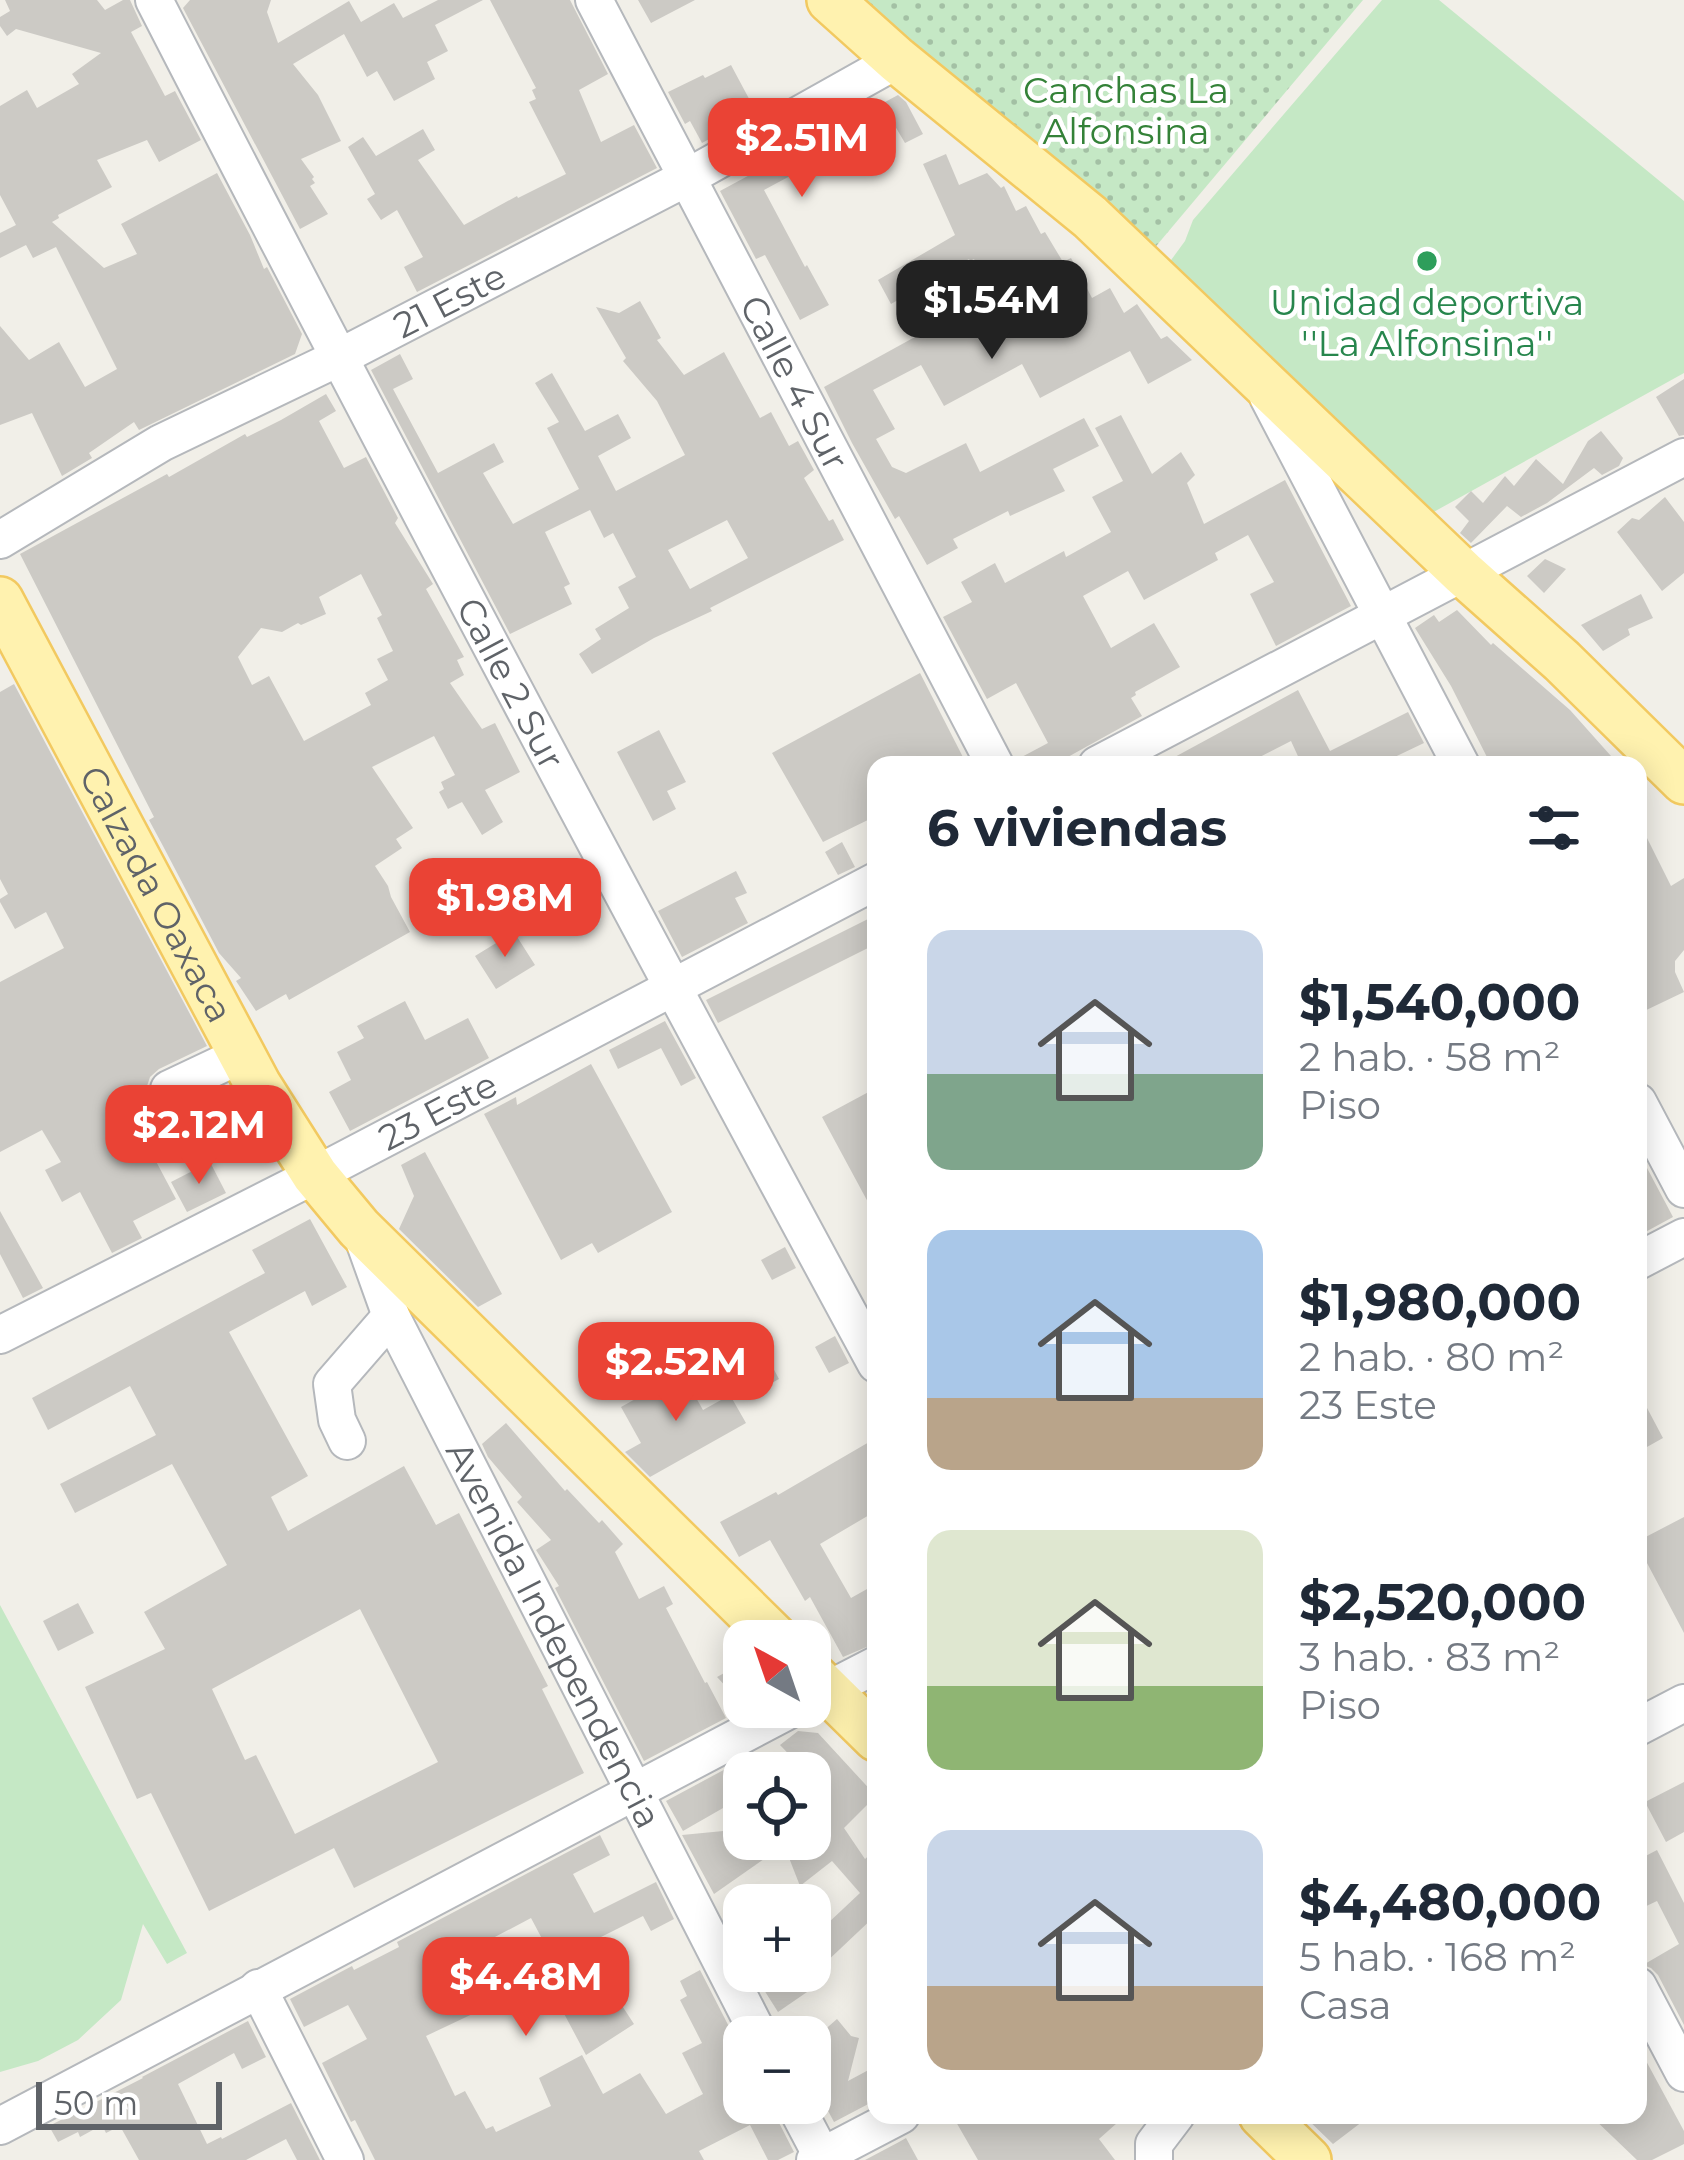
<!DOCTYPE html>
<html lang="es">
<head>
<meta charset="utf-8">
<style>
  :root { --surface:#fff; --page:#f2f2f3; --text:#1f2937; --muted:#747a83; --accent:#ea4335 }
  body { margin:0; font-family:Montserrat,sans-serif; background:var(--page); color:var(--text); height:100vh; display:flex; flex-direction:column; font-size:45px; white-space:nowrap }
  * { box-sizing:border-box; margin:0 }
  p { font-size:39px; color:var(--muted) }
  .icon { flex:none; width:66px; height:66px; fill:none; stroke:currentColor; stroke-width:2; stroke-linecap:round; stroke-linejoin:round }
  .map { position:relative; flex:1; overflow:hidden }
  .details { position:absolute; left:867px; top:756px; width:780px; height:1368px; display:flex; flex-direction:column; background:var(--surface); border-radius:24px; box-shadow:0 6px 30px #0003 }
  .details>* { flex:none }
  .needle { width:78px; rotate:320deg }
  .controls { position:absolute; left:723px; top:1620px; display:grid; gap:24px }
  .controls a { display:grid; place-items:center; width:108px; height:108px; border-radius:24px; background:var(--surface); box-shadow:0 6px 30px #0003; font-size:60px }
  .scale { position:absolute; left:36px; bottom:30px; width:186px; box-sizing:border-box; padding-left:12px; border:6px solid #5f6368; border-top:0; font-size:33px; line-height:42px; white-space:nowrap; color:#5f6368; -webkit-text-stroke:9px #fff; paint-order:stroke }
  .price { position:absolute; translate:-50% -102px; padding:0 27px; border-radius:24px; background:var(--accent); color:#fff; font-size:39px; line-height:78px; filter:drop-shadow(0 3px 6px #0008) }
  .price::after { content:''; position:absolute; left:50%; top:72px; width:36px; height:27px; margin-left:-18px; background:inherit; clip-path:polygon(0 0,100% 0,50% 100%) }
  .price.current { background:#222; color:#fff }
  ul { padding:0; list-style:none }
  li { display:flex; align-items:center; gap:36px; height:300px; padding:0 60px }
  li span { display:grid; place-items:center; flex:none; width:336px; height:240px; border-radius:24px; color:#555 }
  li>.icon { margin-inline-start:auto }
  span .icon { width:144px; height:144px; fill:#fffc; stroke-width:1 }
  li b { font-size:51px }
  h2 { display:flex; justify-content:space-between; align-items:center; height:144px; padding:0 60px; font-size:51px }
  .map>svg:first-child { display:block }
  .park { fill:url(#park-dots) }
  .pitch { fill:#c5e8c5 }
  .building { fill:#cccac5; fill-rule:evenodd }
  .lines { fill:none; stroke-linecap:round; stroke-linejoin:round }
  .minor-casing { stroke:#b5b8bc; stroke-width:40 }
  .major-casing { stroke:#f2c960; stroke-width:50 }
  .minor { stroke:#fff; stroke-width:36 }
  .major { stroke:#fff2af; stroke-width:45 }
  .leisure-dot { fill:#2e9e5b; stroke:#fff; stroke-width:4.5 }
  .labels { text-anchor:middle; stroke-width:9; stroke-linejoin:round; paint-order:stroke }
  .park-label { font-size:36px; fill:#348238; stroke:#fff }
  .street-label { font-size:36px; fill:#5f6368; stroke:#fff }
  .leisure-label { font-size:36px; fill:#27864d; stroke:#fff }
</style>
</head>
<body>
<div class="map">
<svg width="1684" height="2160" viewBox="0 0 1684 2160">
  <defs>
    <pattern id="park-dots" width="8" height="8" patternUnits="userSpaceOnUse" patternTransform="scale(3)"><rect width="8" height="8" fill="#c5e8c5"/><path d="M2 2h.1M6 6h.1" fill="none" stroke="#a3c0a4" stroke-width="1.8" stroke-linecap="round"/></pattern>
  </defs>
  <rect width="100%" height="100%" fill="#f1efe8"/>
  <path class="park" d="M 841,0 L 1363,0 L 1136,270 Z"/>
  <path class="pitch" d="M 1382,0 L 1439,0 L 1684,201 L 1684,373 L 1421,519 L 1155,282 L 1185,241 L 1193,220 Z
    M 0,1605 L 187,1953 L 167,1964 L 143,1924 L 121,2000 L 78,2040 L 38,2061 L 0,2072 Z"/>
  <path class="building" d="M 5,0 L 97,0 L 105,10 L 123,0 L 130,0 L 142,26 L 131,32 L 165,96 L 175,91 L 201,140 L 159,162 L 147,140 L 97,160 L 112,187 L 58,215 L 59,218 L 52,222 L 104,268 L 137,254 L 121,224 L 217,173 L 250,235 L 264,269 L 267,267 L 302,334 L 295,354 L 139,430 L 134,422 L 89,453 L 92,458 L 62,476 L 32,413 L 0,425 L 0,326 L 29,360 L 59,342 L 85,387 L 117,369 L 56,247 L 33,258 L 26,245 L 0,258 L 0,233 L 16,225 L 0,195 L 0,106 L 27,90 L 37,108 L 79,84 L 72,74 L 101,53 L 16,29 L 7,36 L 0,26 L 0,17 L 10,11 Z
    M 190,0 L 271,0 L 267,12 L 278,43 L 349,1 L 361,22 L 394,3 L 403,18 L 438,0 L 483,0 L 435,25 L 448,51 L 427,62 L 435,79 L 394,101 L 377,71 L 367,77 L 344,34 L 293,64 L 318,95 L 341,141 L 301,159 L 314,177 L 312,179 L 315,183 L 310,186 L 328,214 L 300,229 L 183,8 Z
    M 490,0 L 570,0 L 608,74 L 579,90 L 601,142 L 634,125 L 657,168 L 417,292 L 404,267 L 423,257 L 397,210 L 381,220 L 367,199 L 375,194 L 348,147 L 363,137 L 376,156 L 423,129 L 435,150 L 418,160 L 464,225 L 517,196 L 518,198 L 566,174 L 529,102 L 536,99 L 532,90 L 536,88 Z
    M 638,0 L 695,0 L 651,23 Z
    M 731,65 L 754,108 L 722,126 L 724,131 L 702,143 L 690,121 L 685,124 L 668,92 L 703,75 L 705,78 Z
    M 898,95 L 906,102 L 923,134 L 905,143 L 892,121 L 764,190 L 805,267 L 807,265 L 829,305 L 800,320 L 765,255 L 756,259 L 720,191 Z
    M 946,154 L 959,185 L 987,173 L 1001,188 L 1004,186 L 1016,211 L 1026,206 L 1041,234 L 1045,232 L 1063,262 L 1071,258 L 1092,298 L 1110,288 L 1124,313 L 1137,304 L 1161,339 L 1167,336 L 1192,360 L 1148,384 L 1130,351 L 1040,398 L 1022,364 L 944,406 L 921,365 L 873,390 L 895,429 L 876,439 L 892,467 L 906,473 L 966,443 L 980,472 L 1084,418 L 1099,446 L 1053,469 L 1065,491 L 1010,516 L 1008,511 L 953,539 L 958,548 L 927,565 L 899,516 L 895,519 L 852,443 L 824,387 L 924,332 L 926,337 L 994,300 L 974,259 L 970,261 L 969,259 L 891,304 L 878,280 L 955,235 L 923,164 Z
    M 640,301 L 661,338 L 657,340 L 684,375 L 724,352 L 760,418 L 771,412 L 789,446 L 798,441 L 814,470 L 804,478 L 829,521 L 833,519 L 844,540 L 710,608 L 712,611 L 654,638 L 592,674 L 579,654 L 601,639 L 595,629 L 629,608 L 618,587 L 636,577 L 613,533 L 604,538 L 590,510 L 545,532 L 570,584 L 564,587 L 572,604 L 510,634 L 371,370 L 400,354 L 413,379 L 393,389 L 438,473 L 494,443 L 504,462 L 483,473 L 513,524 L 579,489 L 547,428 L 559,422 L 535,383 L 552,373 L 585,431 L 618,414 L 631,438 L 598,456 L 616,491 L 685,455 L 657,401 L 623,361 L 626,358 L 596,307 L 619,313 ZM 727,520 L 748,558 L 690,589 L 668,550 Z
    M 1684,379 L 1684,435 L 1679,436 L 1656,397 Z
    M 326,394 L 336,411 L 319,421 L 344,468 L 366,457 L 398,518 L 395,523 L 433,584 L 426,589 L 464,657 L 457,660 L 464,675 L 450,683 L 482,729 L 495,723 L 520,772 L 485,790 L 503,822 L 482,835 L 462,802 L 448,809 L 439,792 L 444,789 L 441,782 L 455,775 L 434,736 L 372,767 L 413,828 L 396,839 L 402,848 L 375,866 L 388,886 L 391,897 L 410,932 L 289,1000 L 286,994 L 256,1011 L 236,981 L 241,978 L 219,953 L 163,846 L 149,820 L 154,817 L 20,554 L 167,474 L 169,477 L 245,434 L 247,437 L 281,420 ZM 361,574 L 382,615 L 377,618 L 393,651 L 377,659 L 388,680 L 365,693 L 371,705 L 304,741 L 269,676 L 252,685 L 238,657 L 261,628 L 282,632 L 298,623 L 301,625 L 326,614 L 319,597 Z
    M 1121,415 L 1152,474 L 1181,452 L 1195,475 L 1187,483 L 1204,524 L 1285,480 L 1351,606 L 1276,646 L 1250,594 L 1274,582 L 1248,535 L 1215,553 L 1218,560 L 1144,600 L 1128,571 L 1083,596 L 1111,648 L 1154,623 L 1180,667 L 1135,692 L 1136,695 L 1131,698 L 1142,716 L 1066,758 L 1070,765 L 1017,765 L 1016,760 L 1048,743 L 1016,683 L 987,699 L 943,617 L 972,602 L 961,582 L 995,563 L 1005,583 L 1064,551 L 1066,557 L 1111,532 L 1092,497 L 1123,481 L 1095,428 Z
    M 1601,431 L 1623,458 L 1619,466 L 1602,475 L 1594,468 L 1547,503 L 1521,517 L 1507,506 L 1471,543 L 1460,533 L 1469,521 L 1455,507 L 1471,491 L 1483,503 L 1505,476 L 1514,486 L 1536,459 L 1563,484 L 1588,441 Z
    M 1665,497 L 1684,522 L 1684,573 L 1662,591 L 1617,532 L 1632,518 L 1639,520 Z
    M 1545,559 L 1566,569 L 1544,593 L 1527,576 Z
    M 1641,594 L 1653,618 L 1628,629 L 1630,635 L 1603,651 L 1581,625 Z
    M 1457,610 L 1491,645 L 1493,643 L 1570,710 L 1619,765 L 1491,765 L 1451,686 L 1415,628 L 1434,615 L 1439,622 Z
    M 920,673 L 967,765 L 876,765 L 876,816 L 823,842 L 772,753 Z
    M 14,684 L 207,1046 L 159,1069 L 150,1077 L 147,1086 L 148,1098 L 158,1116 L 168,1125 L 169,1140 L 150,1150 L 176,1199 L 133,1221 L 142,1238 L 112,1253 L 80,1192 L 62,1202 L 45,1170 L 61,1162 L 42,1130 L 0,1152 L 0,982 L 64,948 L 46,912 L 15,929 L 0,902 L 0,899 L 8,894 L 0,879 L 0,692 Z
    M 1298,690 L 1330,751 L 1408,712 L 1424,743 L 1378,765 L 1302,765 L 1291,741 L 1244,765 L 1160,765 Z
    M 659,730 L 686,782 L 667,791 L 676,809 L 653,821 L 617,752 Z
    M 1638,820 L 1671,886 L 1684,878 L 1684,950 L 1675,961 L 1675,972 L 1684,992 L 1638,1014 Z
    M 842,842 L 855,867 L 838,875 L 825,852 Z
    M 736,871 L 747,893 L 735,898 L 748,923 L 682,957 L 658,911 Z
    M 868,919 L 876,935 L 876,944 L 718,1023 L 706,1000 Z
    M 514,932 L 535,965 L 496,989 L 475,956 Z
    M 405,1001 L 425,1040 L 468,1018 L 489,1058 L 350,1131 L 329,1092 L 351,1080 L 337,1052 L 364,1038 L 357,1026 Z
    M 665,1021 L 696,1078 L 681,1086 L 661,1048 L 618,1069 L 609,1050 Z
    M 591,1064 L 672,1212 L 598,1253 L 592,1243 L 561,1260 L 484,1114 L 516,1097 L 517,1105 Z
    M 876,1088 L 876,1217 L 822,1117 Z
    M 1638,1151 L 1673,1217 L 1638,1236 Z
    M 425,1152 L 502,1294 L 478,1307 L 399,1229 L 414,1196 L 401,1165 Z
    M 210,1162 L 226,1193 L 187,1212 L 171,1182 Z
    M 0,1211 L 43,1288 L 23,1298 L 0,1254 Z
    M 310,1219 L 347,1287 L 312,1306 L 305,1291 L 229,1332 L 308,1476 L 271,1497 L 288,1531 L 404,1466 L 436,1525 L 459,1513 L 548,1686 L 542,1689 L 584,1773 L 354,1888 L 334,1848 L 209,1911 L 151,1793 L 137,1799 L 85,1687 L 165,1649 L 144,1612 L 227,1565 L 172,1464 L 75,1513 L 60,1484 L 156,1435 L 130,1386 L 48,1430 L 32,1398 L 265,1273 L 252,1250 ZM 360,1609 L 438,1762 L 295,1834 L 256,1755 L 245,1760 L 212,1689 Z
    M 785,1247 L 796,1268 L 772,1280 L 761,1260 Z
    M 753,1331 L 779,1379 L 755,1392 L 729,1345 Z
    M 835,1336 L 849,1363 L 829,1373 L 815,1347 Z
    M 682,1373 L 703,1410 L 730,1395 L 746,1423 L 650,1477 L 625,1452 L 641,1443 L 621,1407 Z
    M 1638,1391 L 1663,1438 L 1638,1452 Z
    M 506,1423 L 565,1491 L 567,1489 L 599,1523 L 602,1520 L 623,1544 L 615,1552 L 639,1599 L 664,1586 L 673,1604 L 666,1608 L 705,1683 L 707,1682 L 726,1718 L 644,1761 L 555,1588 L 559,1586 L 536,1550 L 551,1540 L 517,1502 L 522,1497 L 488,1457 L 482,1444 Z
    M 876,1438 L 876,1511 L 820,1544 L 851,1598 L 876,1584 L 876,1643 L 843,1657 L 810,1597 L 805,1601 L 770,1540 L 739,1557 L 720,1522 L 776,1492 L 778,1495 Z
    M 1684,1517 L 1684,1633 L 1638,1546 L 1638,1541 Z
    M 78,1603 L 94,1633 L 58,1651 L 43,1621 Z
    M 744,1662 L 744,1706 L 717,1677 Z
    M 798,1731 L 818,1733 L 876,1796 L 844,1828 L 865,1859 L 876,1849 L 876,1915 L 804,1983 L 810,1990 L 778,2012 L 752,1971 L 810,1971 L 810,1940 L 860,1893 L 832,1861 L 800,1886 L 784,1845 L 714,1894 L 682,1835 L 744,1829 L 744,1839 L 810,1839 L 810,1800 L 822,1789 L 810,1773 L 807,1773 L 780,1745 Z
    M 744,1759 L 744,1796 L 683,1831 L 666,1801 Z
    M 1684,1782 L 1684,1832 L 1666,1842 L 1645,1802 Z
    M 600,1835 L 610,1855 L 573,1874 L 594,1913 L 656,1882 L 674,1919 L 651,1931 L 643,1916 L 573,1951 L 594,1998 L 611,1989 L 634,2024 L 586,2055 L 560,2006 L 538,2016 L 522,1980 L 556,1965 L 531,1918 L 476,1947 L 502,2000 L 426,2036 L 455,2096 L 465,2091 L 486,2129 L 493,2126 L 496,2132 L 551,2106 L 539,2078 L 582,2055 L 603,2094 L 640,2073 L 666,2114 L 703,2094 L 682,2053 L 702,2043 L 680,2000 L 687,1996 L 680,1981 L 700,1970 L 744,2056 L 744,2103 L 772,2103 L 774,2113 L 794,2152 L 778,2160 L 768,2160 L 750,2125 L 699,2151 L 704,2160 L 375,2160 L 355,2120 L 351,2122 L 322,2063 L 367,2039 L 348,2005 L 304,2027 L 290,1999 L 352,1966 L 354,1970 L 399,1947 L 397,1942 Z
    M 1657,1850 L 1684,1903 L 1684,2025 L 1658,1975 L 1651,1968 L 1643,1965 L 1679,1944 L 1657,1901 L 1638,1910 L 1638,1860 Z
    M 837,2019 L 851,2036 L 859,2038 L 848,2081 L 876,2066 L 876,2100 L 834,2122 L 817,2090 L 824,2086 L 810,2063 L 810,2043 L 823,2036 L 821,2033 Z
    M 248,2021 L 266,2057 L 242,2069 L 234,2053 L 178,2084 L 207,2144 L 221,2137 L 222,2139 L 291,2103 L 320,2160 L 297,2160 L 286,2139 L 246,2160 L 139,2160 L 120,2126 L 106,2133 L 102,2125 L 80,2137 L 78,2132 L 58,2142 L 49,2126 L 143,2078 L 142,2077 Z
    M 1638,2046 L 1684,2131 L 1684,2144 L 1652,2160 L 1637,2160 L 1590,2115 L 1638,2115 Z
    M 952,2115 L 1126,2115 L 1099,2139 L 1115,2160 L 978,2160 Z
    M 1303,2115 L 1371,2115 L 1333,2144 Z
    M 906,2138 L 918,2160 L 865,2160 L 899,2142 Z"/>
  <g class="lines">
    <defs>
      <g id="minor">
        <path id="s1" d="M 154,0 C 389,458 631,912 876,1364"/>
        <path id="s2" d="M 594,0 L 995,765"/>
        <path d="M 1268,397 L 1461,765"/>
        <path id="s3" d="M 0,540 L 161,443 L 338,358 L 688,177 L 897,60"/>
        <path d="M 1097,765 L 1684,457"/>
        <path d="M 1638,1102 L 1684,1189"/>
        <path d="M 177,1105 L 169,1089 L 243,1054"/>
        <path d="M 189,1130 L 194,1139 L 269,1102"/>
        <path id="s4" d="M 362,1235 L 391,1316 L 760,2037"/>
        <path d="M 1638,1261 L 1684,1237"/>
        <path id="s5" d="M 0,1335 L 315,1175 L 876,881"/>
        <path d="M 347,1441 L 337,1420 L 332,1384 L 391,1316"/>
        <path d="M 810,1699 L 876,1665"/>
        <path d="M 1638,1727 L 1684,1703"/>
        <path d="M 1638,1986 L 1684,2073"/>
        <path d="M 258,1988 L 345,2160"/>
        <path d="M 794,2103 L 824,2160"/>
        <path d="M 0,2126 L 795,1707"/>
        <path d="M 815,2160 L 901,2115"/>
        <path d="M 1154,2160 L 1154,2144 L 1176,2115"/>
      </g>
      <g id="major">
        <path d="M 830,0 L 897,60 L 1090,217 L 1463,573 L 1562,661 L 1684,781"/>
        <path id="s6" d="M 0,600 L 258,1085 L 315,1175 L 359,1228 L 778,1641"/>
        <path d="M 810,1673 L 876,1738"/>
        <path d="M 1262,2115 L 1308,2160"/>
      </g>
    </defs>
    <use href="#minor" class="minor-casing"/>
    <use href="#major" class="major-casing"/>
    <use href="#minor" class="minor"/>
    <use href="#major" class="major"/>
  </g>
  <circle class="leisure-dot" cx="1427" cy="261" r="12"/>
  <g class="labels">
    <g class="park-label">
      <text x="1126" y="103">Canchas La<tspan x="1126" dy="41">Alfonsina</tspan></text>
    </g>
    <g class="street-label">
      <text dy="13" stroke="none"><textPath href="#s3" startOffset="510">21 Este</textPath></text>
      <text dy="13" stroke="none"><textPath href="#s2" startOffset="432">Calle 4 Sur</textPath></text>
      <text dy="13" stroke="none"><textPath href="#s1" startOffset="771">Calle 2 Sur</textPath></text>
      <text dy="13" stroke="none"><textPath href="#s6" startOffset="333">Calzada Oaxaca</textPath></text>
      <text dy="13" stroke="none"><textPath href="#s5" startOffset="492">23 Este</textPath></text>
      <text dy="13" stroke="none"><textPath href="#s4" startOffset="444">Avenida Independencia</textPath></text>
    </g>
    <g class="leisure-label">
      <text x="1427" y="315">Unidad deportiva<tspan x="1427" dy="41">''La Alfonsina''</tspan></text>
    </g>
  </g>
</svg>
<div class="controls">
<a><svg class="needle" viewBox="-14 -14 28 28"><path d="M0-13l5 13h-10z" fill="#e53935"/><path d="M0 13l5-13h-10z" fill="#747a83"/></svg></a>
<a><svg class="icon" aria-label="locate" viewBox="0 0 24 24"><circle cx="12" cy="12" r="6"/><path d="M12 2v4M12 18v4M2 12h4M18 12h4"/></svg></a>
<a>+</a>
<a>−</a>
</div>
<div class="scale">50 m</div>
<b class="price" style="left:802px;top:200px">$2.51M</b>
<b class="price current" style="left:992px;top:362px">$1.54M</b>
<b class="price" style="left:505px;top:960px">$1.98M</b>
<b class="price" style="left:199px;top:1187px">$2.12M</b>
<b class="price" style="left:676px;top:1424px">$2.52M</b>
<b class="price" style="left:526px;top:2039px">$4.48M</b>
<section class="details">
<h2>6 viviendas<svg class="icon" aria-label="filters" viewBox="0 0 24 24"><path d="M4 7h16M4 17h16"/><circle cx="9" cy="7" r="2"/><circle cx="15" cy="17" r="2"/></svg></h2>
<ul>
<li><span style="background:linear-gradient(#c9d6e8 60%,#7fa58c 0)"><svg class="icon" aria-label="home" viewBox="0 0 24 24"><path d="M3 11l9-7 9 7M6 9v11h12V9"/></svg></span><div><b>$1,540,000</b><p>2 hab. · 58 m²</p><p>Piso</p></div></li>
<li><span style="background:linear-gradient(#a9c7e8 70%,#b9a48a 0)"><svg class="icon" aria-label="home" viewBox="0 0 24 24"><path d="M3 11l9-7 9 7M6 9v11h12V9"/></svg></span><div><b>$1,980,000</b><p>2 hab. · 80 m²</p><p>23 Este</p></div></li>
<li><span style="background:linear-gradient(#dfe7d0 65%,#8fb573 0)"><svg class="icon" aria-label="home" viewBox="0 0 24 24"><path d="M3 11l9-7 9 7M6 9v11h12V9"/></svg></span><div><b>$2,520,000</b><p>3 hab. · 83 m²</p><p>Piso</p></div></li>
<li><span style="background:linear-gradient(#c9d6e8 65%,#b9a48a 0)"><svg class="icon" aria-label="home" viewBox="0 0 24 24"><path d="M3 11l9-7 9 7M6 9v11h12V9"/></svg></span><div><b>$4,480,000</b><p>5 hab. · 168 m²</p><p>Casa</p></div></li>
</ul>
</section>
</div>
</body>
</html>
